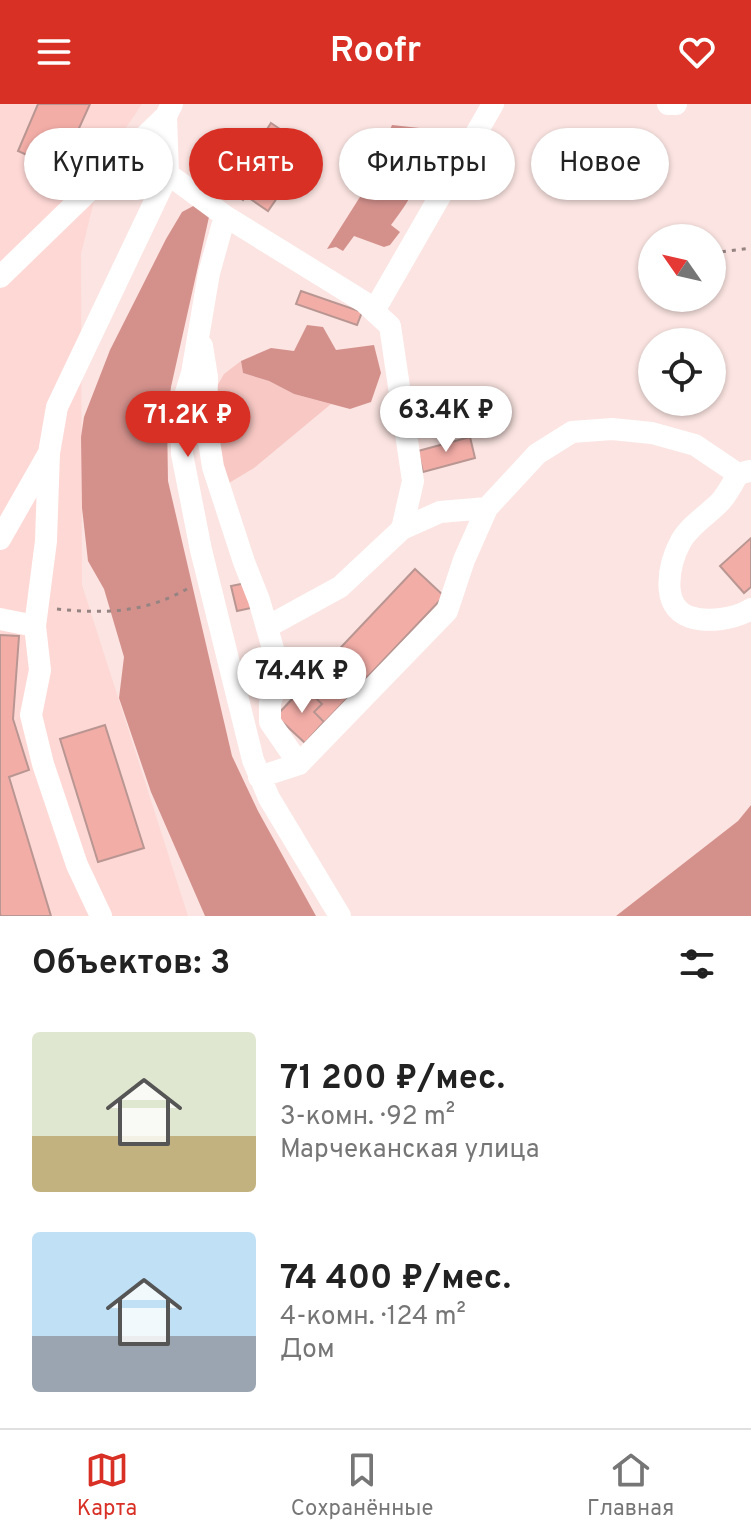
<!DOCTYPE html>
<html lang="ru">
<head>
<meta charset="utf-8">
<style>
  :root { --surface:#fff; --page:#f6f6f6; --text:#222; --muted:#767676; --line:#e0e0e0; --accent:#d93025 }
  body { margin:0; font-family:Overpass,sans-serif; background:var(--page); color:var(--text); height:100vh; display:flex; flex-direction:column; font-size:30px; white-space:nowrap }
  * { box-sizing:border-box; margin:0 }
  p { font-size:26px; color:var(--muted) }
  .icon { flex:none; width:44px; height:44px; fill:none; stroke:currentColor; stroke-width:2; stroke-linecap:round; stroke-linejoin:round }
  .map { position:relative; height:812px; overflow:hidden }
  .panel { display:flex; flex-direction:column; background:var(--surface); flex:1 }
  .panel>* { flex:none }
  .top-card { position:absolute; left:24px; top:24px; width:704px; height:72px; display:flex; gap:16px }
  .needle { width:52px; rotate:304deg }
  .tools { position:absolute; left:638px; top:120px; display:grid; gap:16px }
  .tools a { display:grid; place-items:center; width:88px; height:88px; border-radius:50%; background:var(--surface); box-shadow:0 2px 6px #0004; font-size:40px }
  .price { position:absolute; translate:-50% -68px; padding:0 18px; border-radius:28px; background:#fff; color:#222; font-size:26px; line-height:52px; filter:drop-shadow(0 2px 4px #0008) }
  .price::after { content:''; position:absolute; left:50%; top:48px; width:24px; height:18px; margin-left:-12px; background:inherit; clip-path:polygon(0 0,100% 0,50% 100%) }
  .price.current { background:var(--accent); color:#fff }
  ul { padding:0; list-style:none }
  li { display:flex; align-items:center; gap:24px; height:200px; padding:0 32px }
  li span { display:grid; place-items:center; flex:none; width:224px; height:160px; border-radius:8px; color:#555 }
  li>.icon { margin-inline-start:auto }
  span .icon { width:96px; height:96px; fill:#fffc; stroke-width:1 }
  li b { font-size:34px }
  h2 { display:flex; justify-content:space-between; align-items:center; height:96px; padding:0 32px; font-size:34px }
  .chip { padding:0 28px; border-radius:36px; background:var(--surface); box-shadow:0 2px 6px #0004; font-size:28px; line-height:72px }
  .chip.current { background:var(--accent); color:#fff }
  header { display:flex; justify-content:space-between; align-items:center; height:104px; padding:0 32px; background:var(--accent); color:#fff; font-size:36px; font-weight:600 }
  .tab-bar { display:flex; justify-content:space-around; align-items:center; height:112px; border-top:2px solid var(--line); background:var(--surface); font-size:22px; color:var(--muted) }
  .tab-bar a { display:grid; justify-items:center; gap:4px }
  .tab-bar .current { color:var(--accent) }
  .map>svg:first-child { display:block }
  .built { fill:#fed8d5 }
  .green { fill:#f8c8c4 }
  .forest { fill:#d4918c }
  .building { fill:#f3ada7; stroke:#b99692; stroke-width:2 }
  .lines { fill:none; stroke-linecap:round; stroke-linejoin:round }
  .path { stroke:#968482; stroke-width:3; stroke-dasharray:4 6; stroke-linecap:butt }
  .minor { stroke:#fff; stroke-width:22 }
</style>
</head>
<body>
<header><svg class="icon" aria-label="menu" viewBox="0 0 24 24"><path d="M4 6h16M4 12h16M4 18h16"/></svg>Roofr<svg class="icon" aria-label="heart" viewBox="0 0 24 24"><path d="M12 20l-8-8c-3-5 5-10 8-4 3-6 11-1 8 4z"/></svg></header>
<div class="map">
<svg width="751" height="812" viewBox="0 0 751 812">
  <rect width="100%" height="100%" fill="#fbe4e1"/>
  <path class="built" d="M 0,0 L 142,0 L 104,56 L 81,150 L 82,481 L 188,812 L 0,812 Z"/>
  <path class="green" d="M 241,257 L 243,269 L 269,277 L 294,290 L 331,300 L 254,364 L 229,379 L 217,343 L 216,284 L 224,270 Z"/>
  <path class="forest" d="M 392,21 L 429,25 C 426,66 416,89 391,121 L 400,128 L 390,141 L 384,143 L 354,132 L 343,147 L 336,143 L 327,145 L 396,36 L 389,28 Z
    M 197,100 L 209,113 L 171,283 L 167,314 L 168,377 L 232,652 L 258,707 L 316,812 L 205,812 L 151,688 L 119,594 L 124,553 L 104,485 L 88,457 L 82,404 L 81,333 L 84,313 L 110,246 L 166,135 L 182,108 Z
    M 307,221 L 323,223 L 336,246 L 374,241 L 381,269 L 371,298 L 350,305 L 294,290 L 269,277 L 243,269 L 241,257 L 271,244 L 294,247 Z
    M 751,701 L 751,812 L 616,812 L 738,717 Z"/>
  <path class="building" d="M 38,0 L 90,0 L 60,66 L 18,47 Z
    M 271,19 L 299,38 L 296,41 L 308,49 L 268,107 L 246,92 L 243,96 L 228,85 L 231,82 L 228,80 L 255,41 L 245,34 L 250,29 L 260,36 Z
    M 494,65 L 500,79 L 494,82 L 488,69 Z
    M 301,187 L 362,208 L 357,221 L 296,200 Z
    M 470,333 L 475,354 L 423,368 L 418,347 Z
    M 751,434 L 751,483 L 744,489 L 720,462 Z
    M 415,465 L 444,492 L 305,639 L 276,612 Z
    M 246,479 L 251,504 L 237,507 L 231,482 Z
    M 0,531 L 19,532 L 13,615 L 29,666 L 9,673 L 51,812 L 1,812 L 0,810 Z
    M 304,583 L 322,600 L 314,608 L 324,618 L 305,639 L 276,612 Z
    M 105,621 L 144,744 L 98,758 L 60,635 Z"/>
  <g class="lines">
    <path class="path" d="M 712,149 L 751,144
      M 57,505 C 107,510 147,509 192,482"/>
    <path class="minor" d="M 668,0 L 676,0
      M 111,66 L 158,91
      M 168,70 L 225,112 L 364,198 L 390,222 L 413,377 L 402,425
      M 225,112 L 209,169 L 192,269 L 181,305 L 182,350 L 201,446 L 253,656 L 269,694 L 340,812
      M 0,173 L 166,12
      M 374,207 L 493,0
      M 202,242 L 207,273 L 206,318 L 213,363 L 244,458 L 259,496 L 280,569 L 270,599 L 270,618 L 299,660
      M 49,349 L 46,437 L 35,522 L 40,566 L 31,611 L 43,660 L 77,761 L 101,812
      M 750,367 L 738,370 C 733,379 728,389 721,397 C 709,410 690,421 681,437 C 669,459 659,503 690,513 C 708,519 735,515 751,505
      M 0,435 L 49,349 L 57,303 L 168,70 L 166,12 L 172,0
      M 0,515 L 35,522
      M 267,523 L 340,483 L 402,425 L 440,408 L 487,404
      M 259,673 L 299,660 L 447,507 L 464,456 L 487,404 L 537,350 L 572,328 L 612,325 L 652,329 L 695,341 L 738,370"/>
  </g>
</svg>
<div class="tools">
<a><svg class="needle" viewBox="-14 -14 28 28"><path d="M0-13l5 13h-10z" fill="#e53935"/><path d="M0 13l5-13h-10z" fill="#767676"/></svg></a>
<a><svg class="icon" aria-label="locate" viewBox="0 0 24 24"><circle cx="12" cy="12" r="6"/><path d="M12 2v4M12 18v4M2 12h4M18 12h4"/></svg></a>
</div>
<b class="price" style="left:446px;top:350px">63.4K ₽</b>
<b class="price current" style="left:188px;top:355px">71.2K ₽</b>
<b class="price" style="left:302px;top:611px">74.4K ₽</b>
<div class="top-card">
<a class="chip">Купить</a>
<a class="chip current">Снять</a>
<a class="chip">Фильтры</a>
<a class="chip">Новое</a>
</div>
</div>
<section class="panel">
<h2>Объектов: 3<svg class="icon" aria-label="filters" viewBox="0 0 24 24"><path d="M4 7h16M4 17h16"/><circle cx="9" cy="7" r="2"/><circle cx="15" cy="17" r="2"/></svg></h2>
<ul>
<li><span style="background:linear-gradient(#dfe7d0 65%,#c2b280 0)"><svg class="icon" aria-label="home" viewBox="0 0 24 24"><path d="M3 11l9-7 9 7M6 9v11h12V9"/></svg></span><div><b>71 200 ₽/мес.</b><p>3-комн. · 92 m²</p><p>Марчеканская улица</p></div></li>
<li><span style="background:linear-gradient(#bfe0f5 65%,#9aa5b1 0)"><svg class="icon" aria-label="home" viewBox="0 0 24 24"><path d="M3 11l9-7 9 7M6 9v11h12V9"/></svg></span><div><b>74 400 ₽/мес.</b><p>4-комн. · 124 m²</p><p>Дом</p></div></li>
</ul>
</section>
<nav class="tab-bar">
<a class="current"><svg class="icon" aria-label="map" viewBox="0 0 24 24"><path d="M3 6l6-2 6 2 6-2v14l-6 2-6-2-6 2zM9 4v14M15 6v14"/></svg>Карта</a>
<a><svg class="icon" aria-label="saved" viewBox="0 0 24 24"><path d="M7 4h10v16l-5-4-5 4z"/></svg>Сохранённые</a>
<a><svg class="icon" aria-label="home" viewBox="0 0 24 24"><path d="M3 11l9-7 9 7M6 9v11h12V9"/></svg>Главная</a>
</nav>
</body>
</html>
